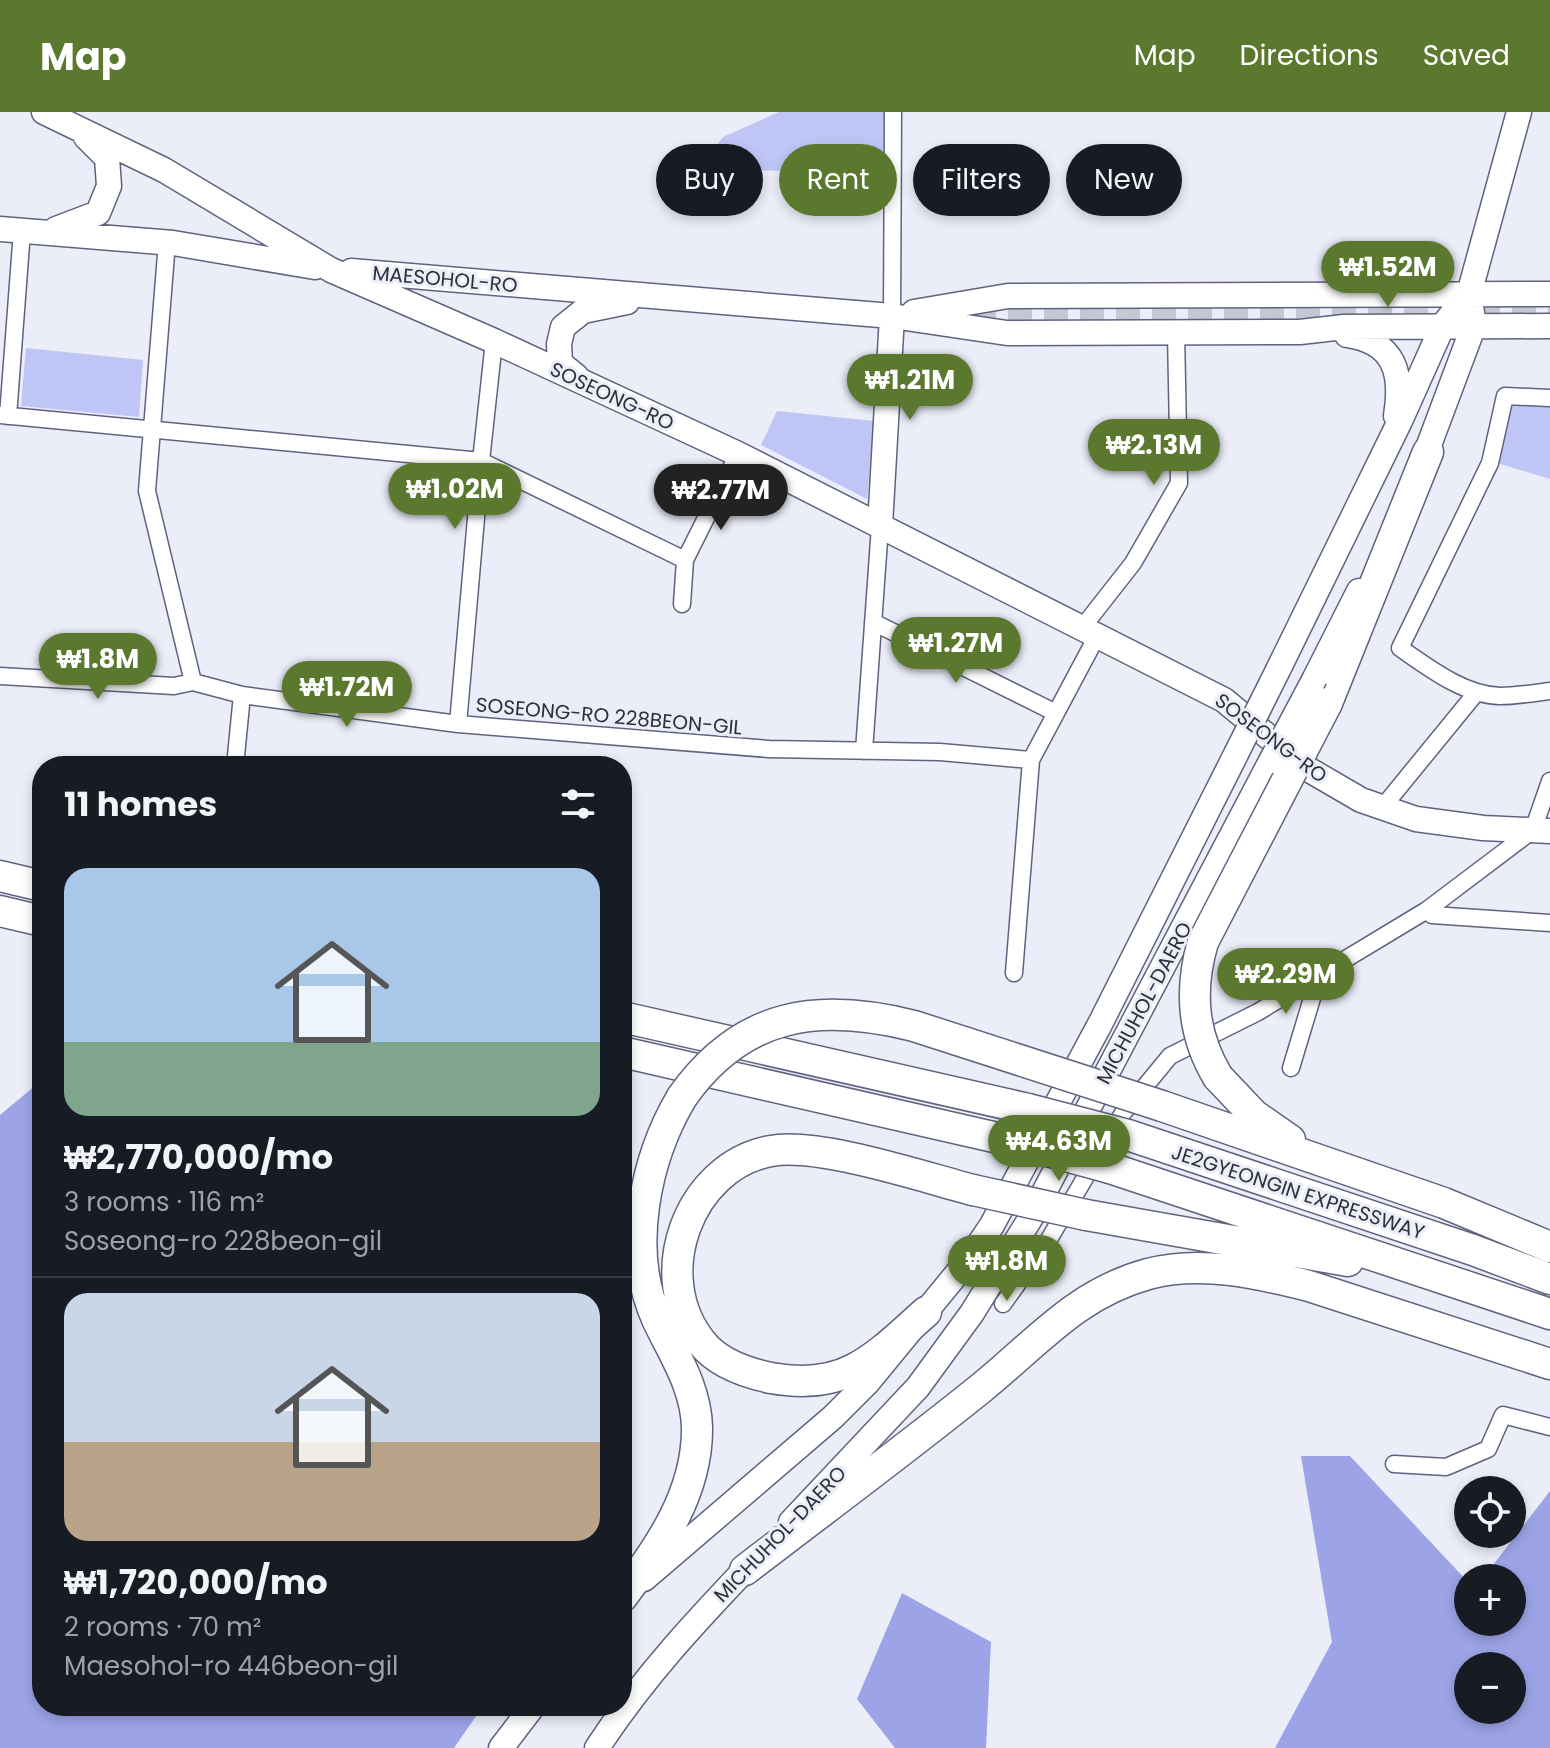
<!DOCTYPE html>
<html lang="en">
<head>
<meta charset="utf-8">
<style>
  :root { --surface:#171b24; --page:#242831; --text:#f1f3f6; --muted:#9ea1a6; --line:#363941; --accent:#5b792e }
  body { margin:0; font-family:Poppins,sans-serif; background:var(--page); color:var(--text); height:100vh; display:flex; flex-direction:column; font-size:30px; white-space:nowrap }
  * { box-sizing:border-box; margin:0 }
  p { font-size:26px; color:var(--muted) }
  .icon { flex:none; width:44px; height:44px; fill:none; stroke:currentColor; stroke-width:2; stroke-linecap:round; stroke-linejoin:round }
  .map { position:relative; flex:1; overflow:hidden }
  .drawer { position:absolute; left:32px; top:644px; width:600px; height:960px; display:flex; flex-direction:column; background:var(--surface); border-radius:32px; box-shadow:0 4px 12px #0003 }
  .drawer>* { flex:none }
  .top-card { position:absolute; left:656px; top:32px; width:760px; height:72px; display:flex; gap:16px }
  .fabs { position:absolute; left:1454px; top:1364px; display:grid; gap:16px }
  .fabs a { display:grid; place-items:center; width:72px; height:72px; border-radius:50%; background:var(--surface); box-shadow:0 4px 12px #0003; font-size:40px }
  .price { position:absolute; translate:-50% -68px; padding:0 18px; border-radius:28px; background:var(--accent); color:#fff; font-size:26px; line-height:52px; filter:drop-shadow(0 2px 4px #0008) }
  .price::after { content:''; position:absolute; left:50%; top:48px; width:24px; height:18px; margin-left:-12px; background:inherit; clip-path:polygon(0 0,100% 0,50% 100%) }
  .price.selected { background:#222; color:#fff }
  ul { padding:0; list-style:none }
  li { display:grid; align-content:center; gap:16px; height:424px; padding:0 32px }
  li+li { border-top:2px solid var(--line) }
  li span { display:grid; place-items:center; height:248px; border-radius:24px; color:#555 }
  li>.icon { margin-inline-start:auto }
  span .icon { width:144px; height:144px; fill:#fffc; stroke-width:1 }
  li b { font-size:34px }
  h2 { display:flex; justify-content:space-between; align-items:center; height:96px; padding:0 32px; font-size:34px }
  .chip { padding:0 28px; border-radius:36px; background:var(--surface); box-shadow:0 4px 12px #0003; font-size:28px; line-height:72px }
  .chip.selected { background:var(--accent); color:#fff }
  header { display:flex; align-items:center; gap:48px; box-sizing:border-box; height:112px; padding:0 40px; background:var(--accent); color:#fff }
  header strong { font-size:38px }
  nav { display:flex; gap:44px; margin-inline-start:auto; font-size:28px }
  .map>svg:first-child { display:block }
  .green { fill:#bfc6f6 }
  .forest { fill:#9ca4e7; fill-rule:evenodd }
  .lines { fill:none; stroke-linecap:round; stroke-linejoin:round }
  .secondary-tunnel { stroke:#c5c7d3; stroke-width:24; stroke-dasharray:24 12; stroke-linecap:butt }
  .street-casing { stroke:#5f637e; stroke-width:19 }
  .secondary-casing { stroke:#5f637e; stroke-width:27 }
  .highway-casing { stroke:#5f637e; stroke-width:33 }
  .street { stroke:#fff; stroke-width:16 }
  .secondary { stroke:#fff; stroke-width:24 }
  .highway { stroke:#fff; stroke-width:30 }
  .secondary-bridge-casing { stroke:#5f637e; stroke-width:27; stroke-linecap:butt }
  .highway-bridge-casing { stroke:#5f637e; stroke-width:33; stroke-linecap:butt }
  .secondary-bridge { stroke:#fff; stroke-width:24 }
  .highway-bridge { stroke:#fff; stroke-width:30 }
  .labels { text-anchor:middle; stroke-width:6; stroke-linejoin:round; paint-order:stroke }
  .street-label { font-size:20px; fill:#2d2f3a; stroke:#ebedf9 }
</style>
</head>
<body>
<header>
<strong>Map</strong>
<nav><a>Map</a><a>Directions</a><a>Saved</a></nav>
</header>
<div class="map">
<svg width="1550" height="1636" viewBox="0 0 1550 1636">
  <rect width="100%" height="100%" fill="#ebedf9"/>
  <path class="green" d="M 779,0 L 887,0 L 884,46 L 861,62 L 699,56 L 723,25 Z
    M 26,236 L 143,248 L 139,305 L 21,294 Z
    M 1507,286 L 1550,288 L 1550,367 L 1494,350 Z
    M 777,299 L 874,309 L 867,387 L 761,333 Z"/>
  <path class="forest" d="M 42,960 L 42,1594 L 483,1594 L 454,1636 L 0,1636 L 0,1003 L 36,973 Z
    M 1301,1344 L 1350,1344 L 1468,1470 L 1468,1510 L 1512,1510 L 1512,1466 L 1483,1466 L 1550,1379 L 1550,1636 L 1275,1636 L 1332,1530 ZM 1468,1554 L 1512,1554 L 1512,1598 L 1468,1598 Z
    M 902,1481 L 991,1530 L 986,1636 L 895,1636 L 857,1587 Z"/>
  <g class="lines">
    <path class="secondary-tunnel" d="M 936,203 L 1550,198"/>
    <defs>
      <path id="street" d="M 167,130 L 147,379 L 193,570 L 242,583 L 458,612 L 769,637 L 940,640 L 1031,648
        M 892,204 L 893,0
        M 1550,286 L 1505,284 L 1490,351 L 1400,536 C 1429,556 1464,583 1500,584 C 1516,584 1534,581 1550,579
        M 0,303 L 481,349 L 685,448
        M 8,304 L 22,119
        M 682,492 L 685,448 L 738,342
        M 873,510 L 1056,601
        M 1082,516 L 1133,451 L 1179,371 L 1176,221
        M 0,564 L 174,574 L 193,570
        M 458,612 L 481,349 L 494,229
        M 864,639 L 880,414
        M 235,654 L 242,583
        M 1382,696 L 1476,581
        M 1427,798 L 1432,803 L 1550,811
        M 1014,861 L 1031,648 L 1097,524
        M 1291,956 L 1319,863
        M 1003,1192 L 1048,1129 L 1123,1001 L 1170,944 L 1258,900 L 1427,798 L 1533,718 L 1550,669
        M 1394,1352 L 1446,1355 L 1488,1337 L 1503,1303 L 1550,1315"/>
      <path id="secondary" d="M 44,0 L 164,58 L 331,158 L 494,229 L 738,342 L 1224,588 L 1306,656 L 1361,688 L 1416,707 L 1483,716 L 1550,719
        M 0,117 L 173,131 L 315,155
        M 56,117 L 98,101 L 109,74 L 107,46 L 86,25
        M 351,159 L 892,204 L 1007,221 L 1300,220 L 1344,215 L 1550,214
        M 914,200 L 1008,184 L 1550,182
        M 1347,223 C 1395,230 1403,261 1396,304
        M 576,264 L 560,251 L 559,232 L 563,215 L 583,199 L 627,190
        M 1420,357 L 1474,213 L 1469,182 L 1519,0
        M 880,414 L 892,204
        M 1278,558 L 1400,309 L 1443,213 L 1452,202
        M 1315,566 L 1359,479
        M 791,1410 L 918,1275 L 972,1201 L 1030,1107 L 1271,649
        M 644,1467 L 833,1305 L 868,1270 L 969,1147 L 992,1113 L 1100,912 L 1236,642
        M 501,1636 L 533,1594
        M 597,1636 C 644,1564 698,1507 757,1445"/>
      <path id="highway" d="M 1327,591 L 1428,340
        M 0,764 L 42,774
        M 0,799 L 42,809
        M 622,905 L 1028,997
        M 622,940 L 1011,1029
        M 1218,965 L 1254,1003 L 1290,1028
        M 1162,994 L 1444,1091 L 1550,1135
        M 1128,1023 L 1473,1138 L 1550,1167
        M 1110,1056 L 1550,1202
        M 1086,1103 L 1348,1149
        M 926,1200 C 903,1220 881,1243 854,1257 C 829,1270 799,1271 771,1266 C 747,1261 718,1251 702,1231 C 648,1165 688,1054 771,1039 C 818,1030 923,1065 973,1078
        M 745,1458 C 823,1398 903,1339 980,1277 C 1036,1232 1075,1182 1148,1162 C 1201,1148 1257,1161 1309,1174 L 1550,1252
        M 622,1485 C 660,1435 698,1380 697,1315 C 696,1275 674,1243 657,1207 C 626,1139 645,1047 682,985"/>
    </defs>
    <use href="#street" class="street-casing"/>
    <use href="#secondary" class="secondary-casing"/>
    <use href="#highway" class="highway-casing"/>
    <use href="#street" class="street"/>
    <use href="#secondary" class="secondary"/>
    <use href="#highway" class="highway"/>
    <defs>
      <path id="secondary-bridge" d="M 1236,642 L 1278,558
        M 1271,649 L 1315,566"/>
      <path id="highway-bridge" d="M 1218,965 C 1192,922 1189,878 1203,830 L 1327,591
        M 682,985 C 742,900 819,890 914,914 L 1162,994
        M 1028,997 L 1128,1023
        M 1011,1029 L 1110,1056
        M 973,1078 L 1086,1103"/>
    </defs>
    <use href="#secondary-bridge" class="secondary-bridge-casing"/>
    <use href="#highway-bridge" class="highway-bridge-casing"/>
    <use href="#secondary-bridge" class="secondary-bridge"/>
    <use href="#highway-bridge" class="highway-bridge"/>
  </g>
  <g class="labels">
    <g class="street-label">
      <text transform="translate(445 167) rotate(5)" y="7">MAESOHOL-RO</text>
      <text transform="translate(612 284) rotate(25)" y="7">SOSEONG-RO</text>
      <text transform="translate(609 604) rotate(5)" y="7">SOSEONG-RO 228BEON-GIL</text>
      <text transform="translate(1271 626) rotate(37)" y="7">SOSEONG-RO</text>
      <text transform="translate(1144 891) rotate(-62)" y="7">MICHUHOL-DAERO</text>
      <text transform="translate(1298 1080) rotate(18)" y="7">JE2GYEONGIN EXPRESSWAY</text>
      <text transform="translate(780 1422) rotate(-46)" y="7">MICHUHOL-DAERO</text>
    </g>
  </g>
</svg>
<div class="fabs">
<a><svg class="icon" aria-label="locate" viewBox="0 0 24 24"><circle cx="12" cy="12" r="6"/><path d="M12 2v4M12 18v4M2 12h4M18 12h4"/></svg></a>
<a>+</a>
<a>−</a>
</div>
<b class="price" style="left:1388px;top:197px">₩1.52M</b>
<b class="price" style="left:910px;top:310px">₩1.21M</b>
<b class="price" style="left:1154px;top:375px">₩2.13M</b>
<b class="price" style="left:455px;top:419px">₩1.02M</b>
<b class="price selected" style="left:721px;top:420px">₩2.77M</b>
<b class="price" style="left:956px;top:573px">₩1.27M</b>
<b class="price" style="left:98px;top:589px">₩1.8M</b>
<b class="price" style="left:347px;top:617px">₩1.72M</b>
<b class="price" style="left:1286px;top:904px">₩2.29M</b>
<b class="price" style="left:1059px;top:1071px">₩4.63M</b>
<b class="price" style="left:1007px;top:1191px">₩1.8M</b>
<div class="top-card">
<a class="chip">Buy</a>
<a class="chip selected">Rent</a>
<a class="chip">Filters</a>
<a class="chip">New</a>
</div>
<section class="drawer">
<h2>11 homes<svg class="icon" aria-label="filters" viewBox="0 0 24 24"><path d="M4 7h16M4 17h16"/><circle cx="9" cy="7" r="2"/><circle cx="15" cy="17" r="2"/></svg></h2>
<ul>
<li><span style="background:linear-gradient(#a9c7e8 70%,#7fa58c 0)"><svg class="icon" aria-label="home" viewBox="0 0 24 24"><path d="M3 11l9-7 9 7M6 9v11h12V9"/></svg></span><div><b>₩2,770,000/mo</b><p>3 rooms · 116 m²</p><p>Soseong-ro 228beon-gil</p></div></li>
<li><span style="background:linear-gradient(#c9d6e8 60%,#b9a48a 0)"><svg class="icon" aria-label="home" viewBox="0 0 24 24"><path d="M3 11l9-7 9 7M6 9v11h12V9"/></svg></span><div><b>₩1,720,000/mo</b><p>2 rooms · 70 m²</p><p>Maesohol-ro 446beon-gil</p></div></li>
</ul>
</section>
</div>
</body>
</html>
